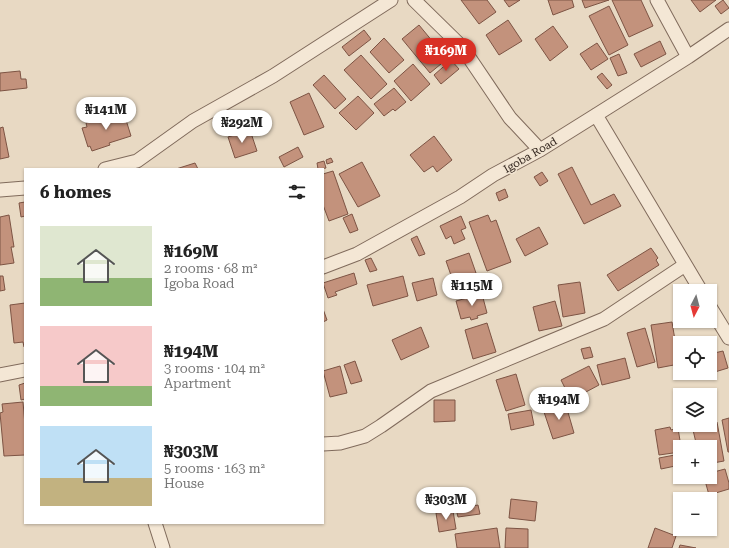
<!DOCTYPE html>
<html lang="en">
<head>
<meta charset="utf-8">
<style>
  :root { --surface:#fff; --page:#f2f2f2; --text:#222; --muted:#767676; --accent:#d93025 }
  body { margin:0; font-family:"Roboto Serif",serif; background:var(--page); color:var(--text); height:100vh; display:flex; flex-direction:column; font-size:15px; white-space:nowrap }
  * { box-sizing:border-box; margin:0 }
  p { font-size:13px; color:var(--muted) }
  .icon { flex:none; width:22px; height:22px; fill:none; stroke:currentColor; stroke-width:2; stroke-linecap:round; stroke-linejoin:round }
  .map { position:relative; flex:1; overflow:hidden }
  .sheet { position:absolute; left:24px; top:168px; width:300px; height:356px; display:flex; flex-direction:column; background:var(--surface); border-radius:0px; box-shadow:0 1px 3px #0004 }
  .sheet>* { flex:none }
  .needle { width:26px; rotate:186deg }
  .controls { position:absolute; left:673px; top:284px; display:grid; gap:8px }
  .controls a { display:grid; place-items:center; width:44px; height:44px; border-radius:0px; background:var(--surface); box-shadow:0 1px 3px #0004; font-size:20px }
  .price { position:absolute; translate:-50% -34px; padding:0 9px; border-radius:14px; background:#fff; color:#222; font-size:13px; line-height:26px; filter:drop-shadow(0 1px 2px #0008) }
  .price::after { content:''; position:absolute; left:50%; top:24px; width:12px; height:9px; margin-left:-6px; background:inherit; clip-path:polygon(0 0,100% 0,50% 100%) }
  .price.on { background:var(--accent); color:#fff }
  ul { padding:0; list-style:none }
  li { display:flex; align-items:center; gap:12px; height:100px; padding:0 16px }
  li span { display:grid; place-items:center; flex:none; width:112px; height:80px; border-radius:0px; color:#555 }
  li>.icon { margin-inline-start:auto }
  span .icon { width:48px; height:48px; fill:#fffc; stroke-width:1 }
  li b { font-size:17px }
  h2 { display:flex; justify-content:space-between; align-items:center; height:48px; padding:0 16px; font-size:17px }
  .map>svg:first-child { display:block }
  .building { fill:#c3927c; stroke:#7d5444 }
  .lines { fill:none; stroke-linecap:round; stroke-linejoin:round }
  .minor-casing { stroke:#806b5c; stroke-width:15 }
  .minor { stroke:#f4e7d5; stroke-width:13 }
  .labels { text-anchor:middle; stroke-width:3; stroke-linejoin:round; paint-order:stroke }
  .street-label { font-size:11px; fill:#32251e; stroke:#f1e4d1 }
</style>
</head>
<body>
<div class="map">
<svg width="729" height="548" viewBox="0 0 729 548">
  <rect width="100%" height="100%" fill="#e8d9c3"/>
  <path class="building" d="M 461,0 L 487,0 L 496,12 L 479,24 Z
    M 504,0 L 520,0 L 509,7 Z
    M 548,0 L 572,0 L 574,7 L 553,15 Z
    M 582,0 L 609,0 L 585,8 Z
    M 612,0 L 641,0 L 653,26 L 629,37 Z
    M 691,0 L 716,0 L 700,12 Z
    M 723,0 L 729,8 L 721,14 L 715,6 Z
    M 609,6 L 628,45 L 609,55 L 589,16 Z
    M 508,20 L 522,41 L 499,55 L 486,35 Z
    M 419,25 L 447,59 L 430,73 L 402,39 Z
    M 553,26 L 568,47 L 550,61 L 535,39 Z
    M 364,30 L 371,39 L 349,56 L 342,47 Z
    M 384,38 L 404,60 L 389,73 L 370,52 Z
    M 660,41 L 666,54 L 641,67 L 634,54 Z
    M 597,43 L 608,59 L 591,70 L 580,54 Z
    M 619,54 L 627,73 L 618,76 L 610,58 Z
    M 361,55 L 387,84 L 371,99 L 344,70 Z
    M 451,60 L 459,69 L 441,84 L 434,75 Z
    M 413,64 L 430,84 L 411,101 L 394,81 Z
    M 20,71 L 21,79 L 26,79 L 27,88 L 0,91 L 0,73 Z
    M 602,73 L 612,85 L 607,89 L 597,77 Z
    M 324,75 L 346,99 L 335,109 L 313,85 Z
    M 394,88 L 406,102 L 395,111 L 393,109 L 384,116 L 374,104 Z
    M 309,93 L 324,127 L 304,135 L 290,102 Z
    M 358,96 L 374,113 L 356,130 L 339,113 Z
    M 121,112 L 124,121 L 126,120 L 131,136 L 109,143 L 110,145 L 92,151 L 90,146 L 88,147 L 82,128 L 87,127 L 86,123 Z
    M 3,127 L 9,157 L 0,159 L 0,128 Z
    M 250,130 L 257,151 L 235,158 L 228,137 Z
    M 434,136 L 452,160 L 437,172 L 433,166 L 424,172 L 410,155 Z
    M 298,147 L 303,157 L 284,167 L 279,157 Z
    M 331,158 L 333,162 L 327,164 L 326,160 Z
    M 324,161 L 326,168 L 318,169 L 317,163 Z
    M 362,162 L 380,196 L 358,207 L 339,174 Z
    M 195,163 L 198,169 L 176,169 Z
    M 572,167 L 591,205 L 614,194 L 621,206 L 584,224 L 558,174 Z
    M 333,171 L 348,214 L 329,221 L 323,205 L 323,174 Z
    M 542,172 L 548,181 L 540,186 L 534,177 Z
    M 505,189 L 508,197 L 499,201 L 496,193 Z
    M 25,202 L 25,216 L 21,217 L 19,203 Z
    M 352,214 L 358,230 L 350,233 L 343,218 Z
    M 9,215 L 14,247 L 11,247 L 14,263 L 0,265 L 0,217 Z
    M 488,215 L 491,222 L 496,220 L 511,262 L 487,271 L 469,222 Z
    M 461,216 L 466,228 L 461,230 L 465,239 L 454,244 L 451,236 L 446,239 L 440,226 Z
    M 539,227 L 548,244 L 525,256 L 516,239 Z
    M 417,236 L 425,254 L 419,256 L 411,239 Z
    M 651,248 L 658,258 L 656,260 L 659,265 L 618,291 L 607,275 Z
    M 469,253 L 476,273 L 453,281 L 446,261 Z
    M 371,258 L 377,270 L 370,272 L 365,260 Z
    M 354,273 L 357,284 L 335,292 L 337,295 L 328,298 L 323,283 Z
    M 0,276 L 3,276 L 5,290 L 0,291 Z
    M 403,276 L 408,296 L 373,306 L 367,285 Z
    M 480,277 L 485,290 L 465,296 L 461,283 Z
    M 433,278 L 437,295 L 417,301 L 412,283 Z
    M 580,282 L 585,313 L 563,317 L 558,285 Z
    M 482,294 L 487,313 L 477,316 L 478,318 L 471,320 L 470,317 L 461,319 L 456,301 Z
    M 555,301 L 562,326 L 539,331 L 533,307 Z
    M 25,303 L 25,347 L 24,347 L 23,342 L 14,343 L 10,305 Z
    M 323,309 L 327,320 L 323,322 Z
    M 672,322 L 679,364 L 658,368 L 651,325 Z
    M 487,323 L 496,352 L 473,359 L 465,330 Z
    M 421,327 L 429,347 L 401,360 L 392,340 Z
    M 645,328 L 655,362 L 637,367 L 627,333 Z
    M 590,347 L 593,357 L 584,359 L 581,349 Z
    M 723,351 L 728,368 L 695,378 L 693,373 L 710,373 L 710,354 Z
    M 625,358 L 630,378 L 602,385 L 597,365 Z
    M 355,361 L 362,381 L 351,384 L 344,365 Z
    M 340,366 L 347,393 L 330,397 L 323,371 Z
    M 589,366 L 599,385 L 571,400 L 561,380 Z
    M 516,374 L 525,405 L 506,411 L 496,380 Z
    M 25,383 L 25,399 L 21,400 L 19,385 Z
    M 434,400 L 455,400 L 455,421 L 434,422 Z
    M 23,402 L 25,425 L 25,455 L 4,456 L 0,413 L 3,412 L 2,404 Z
    M 565,402 L 574,433 L 553,439 L 543,409 Z
    M 531,410 L 534,425 L 511,430 L 508,414 Z
    M 729,418 L 729,452 L 728,452 L 722,420 Z
    M 717,422 L 724,461 L 713,463 L 712,457 L 710,458 L 710,447 L 697,447 L 693,430 L 703,428 L 702,425 L 710,425 L 710,424 Z
    M 670,427 L 671,430 L 678,428 L 681,447 L 680,452 L 659,455 L 655,430 Z
    M 680,454 L 680,465 L 661,469 L 659,458 Z
    M 725,469 L 729,483 L 729,489 L 709,495 L 704,477 L 710,477 L 710,473 Z
    M 511,499 L 537,502 L 535,521 L 509,518 Z
    M 478,505 L 480,514 L 458,517 L 456,509 Z
    M 453,511 L 456,529 L 439,532 L 436,513 Z
    M 497,528 L 500,548 L 457,548 L 455,534 Z
    M 506,528 L 528,529 L 528,548 L 505,548 Z
    M 655,528 L 676,536 L 672,548 L 648,548 Z
    M 680,545 L 696,548 L 679,548 Z"/>
  <g class="lines">
    <defs>
      <path id="minor" d="M 414,0 L 462,47 L 510,118 L 540,150
        M 657,0 L 688,57
        M 596,115 L 701,291
        M 105,169 L 137,161 L 193,121 L 273,76 L 391,0
        M 0,190 L 25,188
        M 323,267 L 357,254 L 460,197 L 493,175 L 540,150 L 596,115 L 688,57 L 729,29
        M 710,307 L 729,338
        M 0,375 L 25,370
        M 323,444 L 340,443 L 365,436 L 381,426 L 431,391 L 604,319 L 685,265
        M 155,523 L 163,548"/>
    </defs>
    <use href="#minor" class="minor-casing"/>
    <use href="#minor" class="minor"/>
  </g>
  <g class="labels">
    <g class="street-label">
      <text transform="translate(530 155) rotate(-30)" y="4">Igoba Road</text>
    </g>
  </g>
</svg>
<div class="controls">
<a><svg class="needle" viewBox="-14 -14 28 28"><path d="M0-13l5 13h-10z" fill="#e53935"/><path d="M0 13l5-13h-10z" fill="#767676"/></svg></a>
<a><svg class="icon" aria-label="locate" viewBox="0 0 24 24"><circle cx="12" cy="12" r="6"/><path d="M12 2v4M12 18v4M2 12h4M18 12h4"/></svg></a>
<a><svg class="icon" aria-label="layers" viewBox="0 0 24 24"><path d="M12 4l9 5-9 5-9-5zM3 14l9 5 9-5"/></svg></a>
<a>+</a>
<a>−</a>
</div>
<b class="price on" style="left:446px;top:72px">₦169M</b>
<b class="price" style="left:106px;top:131px">₦141M</b>
<b class="price" style="left:242px;top:144px">₦292M</b>
<b class="price" style="left:472px;top:307px">₦115M</b>
<b class="price" style="left:559px;top:421px">₦194M</b>
<b class="price" style="left:446px;top:521px">₦303M</b>
<section class="sheet">
<h2>6 homes<svg class="icon" aria-label="filters" viewBox="0 0 24 24"><path d="M4 7h16M4 17h16"/><circle cx="9" cy="7" r="2"/><circle cx="15" cy="17" r="2"/></svg></h2>
<ul>
<li><span style="background:linear-gradient(#dfe7d0 65%,#8fb573 0)"><svg class="icon" aria-label="home" viewBox="0 0 24 24"><path d="M3 11l9-7 9 7M6 9v11h12V9"/></svg></span><div><b>₦169M</b><p>2 rooms · 68 m²</p><p>Igoba Road</p></div></li>
<li><span style="background:linear-gradient(#f6c9c9 75%,#8fb573 0)"><svg class="icon" aria-label="home" viewBox="0 0 24 24"><path d="M3 11l9-7 9 7M6 9v11h12V9"/></svg></span><div><b>₦194M</b><p>3 rooms · 104 m²</p><p>Apartment</p></div></li>
<li><span style="background:linear-gradient(#bfe0f5 65%,#c2b280 0)"><svg class="icon" aria-label="home" viewBox="0 0 24 24"><path d="M3 11l9-7 9 7M6 9v11h12V9"/></svg></span><div><b>₦303M</b><p>5 rooms · 163 m²</p><p>House</p></div></li>
</ul>
</section>
</div>
</body>
</html>
